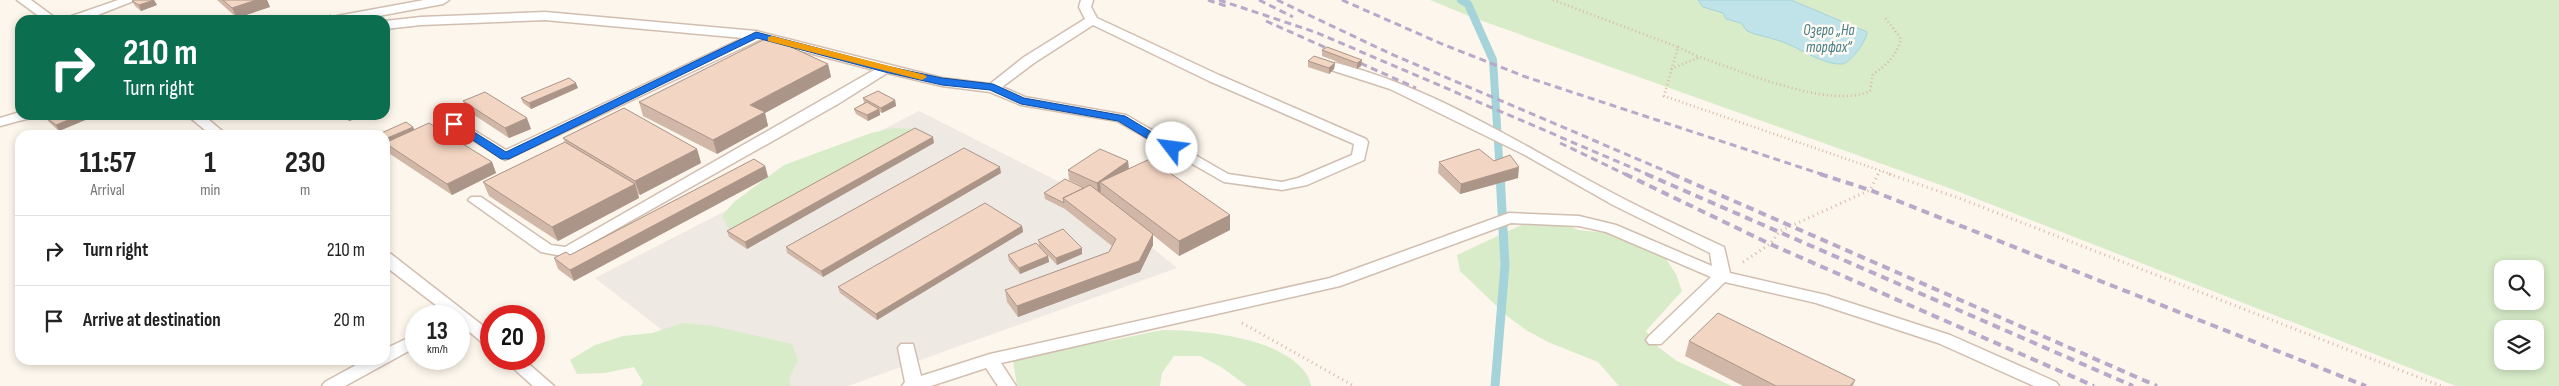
<!DOCTYPE html>
<meta charset="utf-8">
<style>
body{margin:0;font-family:"Sofia Sans Condensed",sans-serif;background:#f2f2f2;color:#222;height:100vh;display:flex;flex-direction:column;font-size:19px;white-space:nowrap}
*{box-sizing:border-box;margin:0}
p{font-size:16px;color:#767676}
.icon{flex:none;width:28px;height:28px;fill:none;stroke:currentColor;stroke-width:2;stroke-linecap:round;stroke-linejoin:round}
.map{position:relative;flex:1;overflow:hidden}
.sheet{position:absolute;left:15px;top:130px;width:375px;height:235px;display:flex;flex-direction:column;background:#fff;border-radius:15px;box-shadow:0 2px 8px #0003}
.sheet>*{flex:none}
.top-card{position:absolute;left:15px;top:15px;width:375px;height:105px;border-radius:15px;box-shadow:0 2px 8px #0003;background:#0b6e4f;color:#fff;overflow:hidden}
.fabs{position:absolute;left:2494px;top:260px;display:grid;gap:10px}
.fabs a{display:grid;place-items:center;width:50px;height:50px;border-radius:10px;background:#fff;box-shadow:0 2px 8px #0003;font-size:25px}
.speed{position:absolute;left:405px;top:305px;display:flex;gap:10px;font-size:25px;font-weight:700;text-align:center}
.speed>*{display:grid;place-content:center;width:65px;height:65px;border-radius:50%;background:#fff;box-shadow:0 2px 8px #0003;line-height:1}
.speed small{font-size:12px;font-weight:400}
.speed .limit{border:8px solid #d22;background:#fff;color:#111}
.pin{position:absolute;display:grid;place-items:center;width:42px;height:42px;color:#fff;margin:-21px;border-radius:10px;box-shadow:0 2px 8px #0006}
.me{position:absolute;width:55px;margin:-28px;rotate:300deg;stroke-linejoin:round;filter:drop-shadow(0 0 4px #0008)}
.turn{display:flex;align-items:center;gap:18px;height:105px;padding:0 25px;font-size:22px}
.turn .icon{width:65px;height:65px;stroke-width:2.5}
.turn b{display:block;font-size:35px;line-height:42px}
.eta{display:flex;justify-content:space-evenly;align-items:center;height:85px;text-align:center}
.eta b{font-size:30px;font-weight:700;line-height:35px}
ul{padding:0;list-style:none}
li{display:flex;align-items:center;gap:15px;height:70px;padding:0 25px;border-top:1px solid #e0e0e0}
li div{flex:1}
li b{display:block;font-size:19px}
li em{font-style:normal}
.map>svg:first-child{display:block}
.industrial{fill:#efe9e4}
.green{fill:#d8ecc9;fill-rule:evenodd}
.water{fill:#bfe3e8;stroke:#a5d3da}
.lines{fill:none;stroke-linecap:round;stroke-linejoin:round}
.stream-far1{stroke:#a5d3da;stroke-width:8}
.stream{stroke:#a5d3da;stroke-width:9}
.lane-casing{stroke:#d1beb0;stroke-width:3}
.path-far1{stroke:#d9b8a5;stroke-width:2.5;stroke-dasharray:1 3;stroke-linecap:butt}
.path{stroke:#d9b8a5;stroke-width:3;stroke-dasharray:1 4;stroke-linecap:butt}
.lane{fill:#fff;fill-rule:evenodd}
.rail-far1{stroke:#b9a8c9;stroke-width:3;stroke-dasharray:7 4.5;stroke-linecap:butt}
.rail{stroke:#b9a8c9;stroke-width:4;stroke-dasharray:8 5.5;stroke-linecap:butt}
.wall{fill:#d1b7a8}
.shaded-wall{fill:#aa9588}
.building{fill:#f3d5c3;stroke:#aa9588}
.route{fill:#1a73e8;stroke:#114b97}
.slow{fill:#f59e0b}
.labels{text-anchor:middle;dominant-baseline:central;stroke-width:5;stroke-linejoin:round;paint-order:stroke}
.water-label{font-size:15px;font-style:italic;fill:#437c86;stroke:#fffaf3}
</style>
<div class="map">
<svg width="2559" height="386" viewBox="0 0 2559 386">
<rect width="100%" height="100%" fill="#fdf6ec"/>
<path class="industrial" d="M919,111L1093,199L1177,268L848,386H734L595,278Z"/>
<path class="green" d="M1430,0H2559V386H2456L1949,188L1474,18ZM2502,269H2535V301H2502ZM2502,329H2535V361H2502Z
M893,128L915,129L730,231L722,216L734,202L784,165L871,133Z
M1532,220H1555L1578,230L1627,235L1649,245L1666,259L1676,274L1682,291L1646,331L1658,347L1677,361L1732,386H1619L1598,362L1548,342L1526,330L1507,316L1460,271L1457,255Z
M683,323L713,326L792,344L798,360L789,379L791,386H641L643,382L634,367L605,373L577,374L570,360L595,345L623,336L652,333Z
M1162,330C1202,330 1279,337 1305,372C1308,375 1310,382 1311,386H1247L1221,367L1200,356H1174L1162,373L1160,386H1017L1013,361L1028,345L1109,341Z"/>
<path class="water" d="M1698,0H1791L1867,32C1867,40 1851,63 1842,64C1822,65 1799,47 1780,41C1769,37 1758,36 1747,31L1741,23L1726,19L1723,13L1703,7Z"/>
<g class="lines">
<path class="stream-far1" d="M1461,0L1468,4L1493,60L1500,175"/>
<path class="stream" d="M1495,386L1505,265L1500,174"/>
<defs>
<path id="lane" d="M17,0H31L58,20H44Z
M118,0H136L85,20H67L69,17Z
M424,0H449L443,4L357,20H331L337,16Z
M1081,0H1093L1091,7L1097,18L1219,75L1366,139L1368,142L1364,160L1307,185L1282,190L1224,182L1117,121L1021,105L990,92L942,86L887,73L838,104L567,257L541,252L468,200L471,197H481L551,245L565,247L874,70L759,40L505,160L447,124L454,120L459,121L506,150L743,38L545,20L421,25L385,29V21L421,17L545,12L756,31L942,78L990,84L1024,57L1085,19L1079,7ZM1093,25L1209,81L1354,144L1352,155L1298,178L1282,182L1228,174L1126,115L1025,97L1002,87L1034,63Z
M1336,63C1440,89 1530,151 1624,199C1657,216 1690,231 1724,247L1730,273L1826,295L1950,335L2056,382L2059,386H2034L1938,343L1816,303L1725,282L1661,344H1649L1646,340L1649,336L1711,277L1606,232L1579,226L1511,223L1340,286L1001,363L1016,386H998L986,368L931,386H902L905,382L898,348L901,344H913L921,376L990,354L1330,278L1509,213L1579,216L1616,225L1712,266L1710,253L1613,205L1523,154L1390,89L1331,70L1329,67L1331,64Z
M20,112V115H32L30,118L0,126V118Z
M187,115H203L227,135H211Z
M385,253L391,254L491,332V347L485,345L459,323V316H450L385,266Z
M416,334V347L345,386H322L325,382L365,360H385V349Z
M503,359H523L554,386H533Z"/>
</defs>
<use href="#lane" class="lane-casing"/>
<path class="path-far1" d="M1553,0L1678,47L1664,96L1893,175
M1678,47L1699,57
M1671,69L1700,57C1740,71 1832,110 1870,91L1873,74C1887,65 1896,56 1901,39L1884,16
M1878,175L1880,171"/>
<path class="path" d="M1889,174L1964,200L2441,386
M1743,262L1770,244L1780,231L1870,190L1878,174
M1242,323L1354,386"/>
<use href="#lane" class="lane"/>
<path class="rail-far1" d="M1208,0L1226,6
M1219,0L1315,32L1649,175
M1259,0L1293,17
M1277,0L1389,53L1675,175
M1342,0L1442,44L1526,77L1824,175
M1266,21L1416,88
M1560,143L1627,175"/>
<path class="rail" d="M1625,174L1770,244L2094,386
M1646,174L2133,386
M1672,174L2157,386
M1820,174L1870,190L2366,386"/>
</g>
<path class="wall" d="M154,0L157,5L141,11L135,6L132,1Z
M217,0H267L270,7L237,18Z
M1327,47L1361,66L1357,69L1322,56V50Z
M1308,61L1335,63L1334,69L1329,74L1308,67Z
M828,64L831,77L765,113L768,126L717,154L643,116L639,102Z
M578,88L531,109L523,103L521,98Z
M863,98L895,100L896,106L882,113L880,112V115L868,121L856,114L854,109L864,103Z
M463,101L531,129L509,138L468,111Z
M341,115H360L361,117L349,121Z
M45,117L90,118L59,131L49,122Z
M415,130L492,162L496,173L452,195L390,154L386,146H385V135Z
M563,138L697,149L701,163L640,195L638,194L639,198L558,241L489,196L483,182L565,142Z
M934,143L747,249L729,237L727,231Z
M1128,161L1129,169L1230,215V230L1179,256L1153,235V245L1140,272L1018,317L1007,302L1005,290L1109,252L1112,246L1065,209L1045,199L1044,193L1085,188L1069,180L1068,170Z
M1494,161L1518,178L1460,194L1438,173L1439,162Z
M765,166L768,177L574,281L558,269L554,258L570,255Z
M1001,173L823,277L787,253L786,247Z
M1022,226L1023,232L877,320L840,293L838,287Z
M1038,240L1082,254L1057,265L1039,246Z
M1008,255L1048,256L1049,262L1020,274L1009,261Z
M1689,341L1855,380L1853,386H1743L1685,356Z"/>
<path class="shaded-wall" d="M154,0L157,5L141,11L139,5Z
M256,0H267L270,7L237,18L232,8Z
M1362,60L1361,66L1357,69V63Z
M1335,63L1334,69L1329,74V68Z
M828,64L831,77L765,113L768,126L717,154L713,140L750,105Z
M576,83L578,88L531,109L529,103Z
M895,100L896,106L882,113L881,108Z
M879,109L880,115L868,121L867,115Z
M80,115H88L90,118L59,131L56,125Z
M348,115H360L361,117L349,121L347,116Z
M527,118L531,129L509,138L505,128Z
M413,127L416,132L385,143V139Z
M933,137L934,143L747,249L745,242Z
M697,149L701,163L640,195L635,181Z
M1128,161L1129,172L1100,182L1101,191L1098,194L1097,183Z
M492,162L496,173L452,195L447,184Z
M765,166L768,177L574,281L570,270Z
M1000,167L1001,173L823,277L821,271Z
M1519,167L1518,178L1460,194L1461,184Z
M635,184L639,198L558,241L552,227Z
M1230,215V230L1179,256V241Z
M1022,226L1023,232L877,320L876,314Z
M1153,234V245L1140,272L1018,317L1017,306Z
M1082,248V254L1057,265L1056,258Z
M1048,256L1049,262L1020,274L1019,268Z"/>
<path class="building" d="M134,0H154L139,5L132,1Z
M223,0H256L232,8Z
M331,15L332,19L326,20H314V19Z
M769,37L828,64L750,105L765,112L713,140L639,102Z
M1327,47L1362,60L1357,63L1322,50Z
M1314,56L1335,63L1329,68L1308,61Z
M569,78L576,83L529,103L521,98Z
M878,91L895,100L881,108L863,98Z
M485,92L527,118L505,128L463,101Z
M867,102L879,109L867,115L854,109Z
M624,108L697,149L635,181L563,138Z
M49,115H80L56,125L45,117Z
M406,122L413,127L385,139V135H377Z
M429,123L492,162L447,184L385,143Z
M915,128L933,137L745,242L727,231Z
M565,142L635,184L552,227L483,182Z
M964,148L1000,167L821,271L786,247Z
M1100,149L1128,161L1097,183L1068,170Z
M1479,149L1494,161L1510,155L1519,167L1461,184L1439,162Z
M754,159L765,166L570,270L554,258L566,252L570,255Z
M1150,159L1230,215L1179,241L1100,182Z
M1065,179L1084,188L1063,198L1064,203L1044,193Z
M1090,185L1153,234L1139,261L1017,306L1005,290L1109,252L1116,239L1063,198Z
M985,203L1022,226L876,314L838,287Z
M1063,229L1082,248L1056,258L1038,240Z
M1036,243L1048,256L1019,268L1008,255Z
M1718,313L1855,380L1850,386H1776L1689,341Z"/>
<path class="route" d="M756,32L886,66L942,78L993,84L1024,98L1125,116L1178,148L1176,151H1168L1118,121L1021,104L990,90L942,85L885,72L757,38L509,159H501L449,124L454,121L458,122L506,152Z"/>
<path class="slow" d="M772,36L925,75L927,77L922,80L768,41V37Z"/>
<g class="labels">
<g class="water-label">
<text x="1829" y="30">Озеро „На<tspan x="1829" dy="17">торфах“</tspan></text>
</g>
</g>
</svg>
<div class="fabs">
<a><svg class="icon" aria-label="search" viewBox="0 0 24 24"><circle cx="10" cy="10" r="6"/><path d="M15 15l6 6"/></svg></a>
<a><svg class="icon" aria-label="layers" viewBox="0 0 24 24"><path d="M12 4l9 5-9 5-9-5zM3 14l9 5 9-5"/></svg></a>
</div>
<div class="speed"><div>13<small>km/h</small></div><div class="limit">20</div></div>
<div class="pin" style="left:454px;top:124px;background:#d93025"><svg class="icon" aria-label="arrive" viewBox="0 0 24 24"><path d="M6 21V4h12l-3 4 3 4H6"/></svg></div>
<svg class="me" style="left:1172px;top:148px" viewBox="-20 -20 40 40"><circle r="19" fill="#fff"/><path d="M0-13L10 11 0 6-10 11z" fill="#1a73e8"/></svg>
<div class="top-card">
<div class="turn"><svg class="icon" aria-label="right" viewBox="0 0 24 24"><path d="M7 20v-9h11M14 6l5 5-5 5"/></svg><div><b>210 m</b>Turn right</div></div>
</div>
<section class="sheet">
<div class="eta">
<div><b>11:57</b><p>Arrival</p></div>
<div><b>1</b><p>min</p></div>
<div><b>230</b><p>m</p></div>
</div>
<ul>
<li><svg class="icon" aria-label="right" viewBox="0 0 24 24"><path d="M7 20v-9h11M14 6l5 5-5 5"/></svg><div><b>Turn right</b></div><em>210 m</em></li>
<li><svg class="icon" aria-label="arrive" viewBox="0 0 24 24"><path d="M6 21V4h12l-3 4 3 4H6"/></svg><div><b>Arrive at destination</b></div><em>20 m</em></li>
</ul>
</section>
</div>
